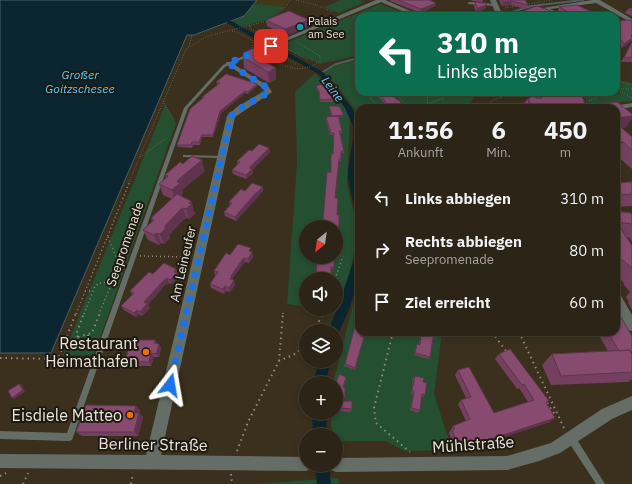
<!DOCTYPE html>
<html lang="de">
<meta charset="utf-8">
<style>
body{margin:0;font-family:"IBM Plex Sans",sans-serif;background:#383023;color:#f1f3f6;height:100vh;display:flex;flex-direction:column;font-size:15px;white-space:nowrap}
*{box-sizing:border-box;margin:0}
p{font-size:13px;color:#a6a4a1}
.icon{flex:none;width:22px;height:22px;fill:none;stroke:currentColor;stroke-width:2;stroke-linecap:round;stroke-linejoin:round}
.map{position:relative;flex:1;overflow:hidden}
.panel{position:absolute;left:355px;top:104px;width:265px;height:232px;display:flex;flex-direction:column;background:#2c2416;border-radius:12px;box-shadow:0 2px 6px #0003,0 0 0 1px #484135}
.panel>*{flex:none}
.top-card{position:absolute;left:355px;top:12px;width:265px;height:84px;border-radius:12px;box-shadow:0 2px 6px #0003,0 0 0 1px #484135;background:#0b6e4f;color:#fff;overflow:hidden}
.needle{width:26px;rotate:209deg}
.buttons{position:absolute;left:299px;top:220px;display:grid;gap:8px}
.buttons a{display:grid;place-items:center;width:44px;height:44px;border-radius:50%;background:#2c2416;box-shadow:0 2px 6px #0003,0 0 0 1px #484135;font-size:20px}
.pin{position:absolute;display:grid;place-items:center;width:34px;height:34px;color:#fff;margin:-17px;border-radius:8px;box-shadow:0 2px 6px #0006}
.me{position:absolute;width:44px;margin:-22px;rotate:14deg;stroke-linejoin:round;filter:drop-shadow(0 0 3px #0008)}
.turn{display:flex;align-items:center;gap:14px;height:84px;padding:0 16px;font-size:18px}
.turn .icon{width:52px;height:52px;stroke-width:2.5}
.turn b{display:block;font-size:28px;line-height:34px}
.eta{display:flex;justify-content:space-evenly;align-items:center;height:68px;text-align:center}
.eta b{font-size:24px;font-weight:800;line-height:28px}
ul{padding:0;list-style:none}
li{display:flex;align-items:center;gap:12px;height:52px;padding:0 16px}
li div{flex:1}
li b{display:block;font-size:15px}
li em{font-style:normal}
.map>svg:first-child{display:block}
.green{fill:#244f31;fill-rule:evenodd}
.sand{fill:#423919}
.water{fill:#0b2631;stroke:#4e5f63}
.lines{fill:none;stroke-linecap:round;stroke-linejoin:round}
.stream{stroke:#4e5f63;stroke-width:2}
.canal{fill:#0b2631;fill-rule:evenodd}
.path-far2{stroke:#928a7a;stroke-width:1;stroke-dasharray:0.5 2;stroke-linecap:butt}
.path-far1{stroke:#928a7a;stroke-width:1.5;stroke-dasharray:1 3;stroke-linecap:butt}
.path{stroke:#928a7a;stroke-width:2;stroke-dasharray:1.5 4;stroke-linecap:butt}
.service{fill:#646e67;fill-rule:evenodd}
.minor{fill:#646e67;fill-rule:evenodd}
.service-bridge{stroke:#646e67;stroke-width:3.5}
.wall{fill:#754060}
.shaded-wall{fill:#5f344e}
.building{fill:#884b70;stroke:#5f344e}
.route{stroke:#1a73e8;stroke-width:7;stroke-dasharray:0 12.6}
.culture-dot{fill:#0f9aa8;stroke:#1e1911;stroke-width:1.5}
.food-dot{fill:#e8710a;stroke:#1e1911;stroke-width:1.5}
.labels{text-anchor:middle;dominant-baseline:central;stroke-width:4;stroke-linejoin:round;paint-order:stroke}
.far-poi-label{font-size:11px;fill:#ebe5d9;stroke:#1e1911;text-anchor:start}
.far-water-label{font-size:12px;font-style:italic;fill:#55cfff;stroke:#1e1911}
.street-label{font-size:13px;fill:#ebe5d9;stroke:#1e1911}
.near-poi-label{font-size:16px;fill:#ebe5d9;stroke:#1e1911;text-anchor:end}
.near-street-label{font-size:16px;fill:#ebe5d9;stroke:#1e1911}
</style>
<div class="map">
<svg width="632" height="484" viewBox="0 0 632 484">
<rect width="100%" height="100%" fill="#3a301d"/>
<path class="green" d="M341,0H360L365,2L339,13L324,7Z
M261,4L285,7L276,14L266,20L240,27L233,21L244,16L252,5Z
M380,4L411,16H359V55L320,64L278,46Z
M359,60V92H472L476,93L468,108H359V115L338,87L323,73L337,65Z
M315,73L330,88L350,115L347,185L358,229L351,268L338,313L317,309H336V279H306V307L287,304L297,163L295,92ZM306,227H336V257H306Z
M616,79L632,83V101L592,105L578,92H616Z
M165,105L176,123L94,355H63Z
M359,282V332H442L434,394L452,450L404,451L386,441H336V435H332L330,413H336V383H333Z
M338,478L339,484H253Z"/>
<path class="sand" d="M257,0H289L285,7L261,4L252,5Z"/>
<path class="water" d="M0,0H257L244,16L194,35H187L51,353H0Z"/>
<g class="lines">
<path class="stream" d="M499,16L531,6L583,0
M321,73L336,64L359,58"/>
<path class="canal" d="M227,21H231L323,72L352,108L359,122V152L356,169V179L359,189V210L354,207L348,179V169L353,140V126L345,108L319,74L227,23Z
M359,255V276L350,307L338,335L336,336V331H328L338,307L355,256Z
M319,361H331L325,383H313Z
M312,413H326L327,435H313Z
M315,465H329L331,484H317Z"/>
<path class="path-far2" d="M296,0L316,5L334,12
M527,4L553,0
M505,8L517,6
M486,16L490,14
M272,18L286,7L290,0
M249,25L251,29L269,39
M232,31L239,33L259,44
M266,36L274,37
M189,46L192,35
M284,47L308,60
M252,48L253,41
M273,52L296,64
M269,59C287,68 303,74 320,61V56L297,42
M359,77L355,79L359,84
M616,81L631,85
M616,89L632,98
M616,89H632
M366,92L379,108
M395,92L408,108
M370,97L378,95
M581,97L593,108
M163,101L174,120
M587,102L607,92
M427,104L444,98L445,92
M416,108L427,107
M427,108L428,92
M482,108L495,99L524,92
M140,157L168,137
M129,182L186,49L208,36L267,21"/>
<path class="path-far1" d="M108,237L121,269
M140,256L189,257
M335,279L343,256
M109,282L117,277
M85,291H92
M76,314L130,181
M84,314L95,286L100,283L109,282L111,285L99,314
M283,314V310
M323,314L325,309"/>
<path class="path" d="M313,331L324,313
M393,332L374,408L376,423L410,452
M492,332L506,351
M519,332L564,428
M88,335V341L93,344
M78,337L76,335L84,313
M78,337L92,333L100,313
M64,345L78,337
M0,358L58,359L76,313
M58,359L87,361
M279,361L283,313
M547,403L555,415
M237,451L248,422L279,361L297,353L306,340
M231,474L232,484
M0,476L6,473
M23,484L28,473
M131,484L133,473"/>
<path class="service" d="M469,2L495,4L496,5L495,6L468,4V3Z
M248,54L251,55L225,67L188,108L72,440L69,441L0,439V431L67,433L184,108L223,65Z
M183,155L222,156L224,157L222,158L185,157H183Z
M571,434L574,435L605,484H596L568,441L567,438L568,435Z"/>
<path class="minor" d="M376,0H385L422,16H414L381,2L286,41L281,40Z
M490,0H496L503,16H497Z
M592,0H600L632,19V23L596,3L550,9L565,16C558,16 547,15 543,8Z
M226,62H230L268,86L272,92L235,117L161,455L306,457V465H313L311,469L306,471L0,468V454L146,455L227,116L237,107L264,91L263,88L226,64Z
M632,103V107L616,110V108H610L614,106Z
M616,292L620,294L632,315V331L628,330L616,308Z
M632,396V410L612,419L560,453L539,461L507,470L336,472L331,470L329,465H336V458L507,456L551,443L602,409Z"/>
<path class="service-bridge" d="M258,51L284,40"/>
</g>
<path class="wall" d="M391,0H429L436,3L435,6L421,13L390,1Z
M471,0H483L482,2L472,1Z
M499,0H525L528,5L526,9L511,5L502,6Z
M475,2L486,5L485,9L476,12L474,6Z
M559,7L600,16H524L521,14L523,11L562,13L558,11Z
M632,8V16L625,13L628,9Z
M266,20L309,26L286,36L267,26Z
M632,20V40L630,42L622,48L616,39V21Z
M632,42V62H621L631,44Z
M243,53L269,56L270,64L276,79L269,83L244,68Z
M216,82L257,84V86L248,94L245,93L221,113L213,137H202L200,145H193L192,148L178,147L177,145L203,98L202,97L218,85L217,84Z
M316,86L333,99V102H320L319,93L316,88Z
M374,92H389L404,108H385L383,105V102Z
M541,92H544L546,93L552,92H580L581,93L585,105L617,102L632,114V118L626,127L622,128L632,137V169L616,155V108H519L528,99L533,96L537,98L540,93Z
M329,106L344,117L339,118L342,131V133H340L344,151V153H341V162L339,161L335,198L337,215H339L337,242H336V227L331,172L333,154V135H330L326,120V117H331Z
M269,148L270,152L252,170L253,173L246,179L233,174L232,170L238,165L237,161L252,151Z
M205,171L182,190L183,193L180,196L191,201L195,214L189,219L187,218L183,220L169,235L170,238L164,244L161,243L159,245L148,240L143,230L152,222L151,218L172,199L163,195L159,184L166,178L165,175Z
M632,182V206L616,207V183Z
M263,187V191L255,200L236,221L225,216L224,212L230,206L229,202L245,191Z
M616,211L632,214V242L630,238L627,237L632,246V310L628,302L629,301L626,297L630,292L624,285L623,282L616,276Z
M251,252H252L253,257L249,263L245,262L243,264L232,279L234,280L235,285L230,292L226,291L224,294L211,288L210,284L216,276L215,275L214,271L230,255Z
M317,257L334,259L333,269H331V279H316Z
M178,273L177,274L179,277L172,284L169,283L165,285L148,305L150,308L142,316L139,314L136,317L124,310L121,306L132,295L130,291Z
M359,332H362L361,336L363,339L355,370L344,366L345,364Z
M421,332H440L439,334L434,332L430,357L429,359L414,355L417,344L419,345Z
M597,332H616L632,336V379L628,382L551,385L542,365L552,354L608,351Z
M155,340L157,344L161,348L159,357H154L151,366H128L125,362Z
M499,354L549,401L547,404L550,422L460,451L457,443L453,444L449,433L453,426L466,421L458,404L461,400L466,398L455,375L458,370L494,413L528,402L519,388L517,389L495,359Z
M415,376L423,382L425,395L423,397H421L420,410L418,413L410,410L413,395L411,394L413,378Z
M346,377L344,387V401L352,409L351,412L337,411L338,401H344L336,399V383Z
M140,410L139,413L143,417L138,436H82L76,432Z"/>
<path class="shaded-wall" d="M512,1L511,5L502,6L503,2Z
M436,3L435,6L421,13V9Z
M486,5L485,9L476,12L477,8Z
M309,20V26L286,36L285,29Z
M632,38L630,42L622,48L624,44Z
M269,56L270,66L260,59Z
M276,68V79L269,83L268,72Z
M257,84V86L248,94V92Z
M245,91V93L221,113L213,137V135L220,111Z
M344,115V117L332,119V116Z
M632,116V118L626,127L616,129V118Z
M202,135V137L200,145L199,142Z
M623,142L616,152V143Z
M269,148L270,152L252,170L253,173L246,179V175L249,168Z
M202,160L205,171L182,190L183,193L175,200L172,190L178,180Z
M263,187V191L255,200L236,221L235,217L254,195Z
M191,201L195,214L189,219L186,209L189,203Z
M183,208L187,218L183,220L169,235L170,238L164,244L160,234L164,227L180,210Z
M157,233L161,243L159,245L154,235Z
M252,252L253,257L249,263L248,259Z
M244,258L245,262L243,264L232,279L233,281L230,279L231,276L242,260Z
M176,269L178,273L177,274L179,277L172,284L170,280L174,272Z
M167,278L169,283L165,285L148,305L150,308L142,316L140,312L144,302L163,281Z
M234,280L235,285L230,292L229,288Z
M225,286L226,291L224,294L223,289Z
M137,310L139,314L136,317L134,313Z
M159,344L161,348L159,357L156,354Z
M151,353L154,357L151,366L149,362Z
M19,384L22,385L25,392L14,399L12,398Z
M136,406L140,410L138,417L134,413Z
M139,413L143,417L138,436L134,432Z
M555,418L550,422L460,451L464,448Z
M460,440L457,443L453,444L456,441Z"/>
<path class="building" d="M398,0H429L436,3L421,9Z
M502,0H525L528,5L512,1L503,2Z
M475,2L486,3V5L477,8Z
M577,5L600,16H534L523,11L537,6L554,12L567,13V11L559,7Z
M632,8V11L628,9Z
M289,11L309,20L285,29L266,20Z
M521,13L523,16H516Z
M632,20V36L631,35L632,38L624,44L616,32V21Z
M632,42V57L624,58Z
M254,48L269,56L260,59L276,68L268,72L243,57L245,54L243,53Z
M226,74L257,84L248,92L245,91L220,111L213,135H202L199,142H192L191,145H177L190,109L204,97H202L220,83L216,82Z
M328,82L333,99L320,100L319,91L316,86Z
M377,92H389L397,100H399L404,108H386V106L383,102H386Z
M541,92H544L546,93L552,92H580L581,93L585,105L617,102L632,114V116L616,118V108H548L546,106L547,108H534L528,99L533,96L537,98H542L544,96L540,93Z
M528,99L530,108H519Z
M329,106H339L344,115L332,116Z
M338,116L342,131H339L344,151H341V159H339L335,198H338L337,215H339V224L337,239H336V227H323V221L327,172H331V154H333L334,133H331L326,117Z
M616,123L632,137V150L623,142L616,143Z
M259,144L269,148L249,168L252,169L246,175L232,170L240,162L237,161L249,150L252,151Z
M192,156L202,160L178,180L177,182L180,183L172,190L159,184L168,176L165,175L180,162L183,164Z
M632,182V194L616,195V183Z
M252,183L263,187L254,195L235,217L224,212L232,203L229,202L241,189L245,191Z
M177,194L191,201L189,203L192,204L186,209L183,208L180,210L164,227L166,228L160,234L157,233L154,235L143,230L154,220L151,218Z
M616,211L630,213L632,214V224L617,222L632,246V268L620,258L616,251Z
M238,244L251,248L249,251L252,252L248,259L244,258L242,260L231,276H232L230,279L234,280L229,288L225,286L223,289L210,284L218,272L214,271L226,253L230,255Z
M317,257H332V259H334V267H331V279L316,278Z
M164,263L176,269L174,272L177,273L170,280L167,278L163,281L144,302L147,304L140,312L137,310L134,313L121,306L134,293L130,291L149,272L153,274Z
M616,309L632,336V354L630,350L619,351L608,332H616Z
M359,316V332H362L360,336L364,337L355,368L345,364L355,326Z
M421,332H434L430,357L415,353L417,344L420,345Z
M131,340H155L154,343L159,344L156,354L151,353L149,362H125Z
M510,349L549,401L546,402L555,418L464,448L460,440L456,441L452,429H455L453,426L470,419L461,400L471,397L458,370L469,367L494,413L534,400L524,384L522,385L499,354Z
M630,350L632,354V372L561,376L552,354Z
M339,374L346,377L343,387H345V398L336,396V383Z
M415,376L424,378L423,382L427,383L425,395L422,394L420,410L411,408L414,392L412,391Z
M19,384L23,390L12,398L8,391Z
M338,401H352V409L338,408Z
M86,405L136,406L134,413H139L134,432H76Z"/>
<g class="lines">
<path class="route" d="M170,385L231,116C241,105 257,101 268,92L266,87L228,63L271,46"/>
</g>
<circle class="culture-dot" cx="300" cy="27" r="4"/>
<g class="food-dot">
<circle cx="146" cy="352" r="4"/>
<circle cx="130" cy="415" r="4"/>
</g>
<g class="labels">
<g class="far-poi-label">
<text x="308" y="21">Palais<tspan x="308" dy="13">am See</tspan></text>
</g>
<g class="far-water-label">
<text x="80" y="74">Großer<tspan x="80" dy="14">Goitzschesee</tspan></text>
<text transform="translate(333 89) rotate(53)">Leine</text>
</g>
<g class="street-label">
<text transform="translate(125 244) rotate(-71)">Seepromenade</text>
<text transform="translate(183 264) rotate(-77)">Am Leineufer</text>
</g>
<g class="near-poi-label">
<text x="138" y="343">Restaurant<tspan x="138" dy="18">Heimathafen</tspan></text>
<text x="122" y="415">Eisdiele Matteo</text>
</g>
<g class="near-street-label">
<text transform="translate(153 444) rotate(1)">Berliner Straße</text>
<text transform="translate(473 444) rotate(-4)">Mühlstraße</text>
</g>
</g>
</svg>
<div class="buttons">
<a><svg class="needle" viewBox="-14 -14 28 28"><path d="M0-13l5 13h-10z" fill="#e53935"/><path d="M0 13l5-13h-10z" fill="#a6a4a1"/></svg></a>
<a><svg class="icon" aria-label="sound" viewBox="0 0 24 24"><path d="M4 9h4l5-4v14l-5-4H4zM17 9q2 3 0 6"/></svg></a>
<a><svg class="icon" aria-label="layers" viewBox="0 0 24 24"><path d="M12 4l9 5-9 5-9-5zM3 14l9 5 9-5"/></svg></a>
<a>+</a>
<a>−</a>
</div>
<div class="pin" style="left:271px;top:46px;background:#d93025"><svg class="icon" aria-label="arrive" viewBox="0 0 24 24"><path d="M6 21V4h12l-3 4 3 4H6"/></svg></div>
<svg class="me" style="left:170px;top:385px" viewBox="-20 -20 40 40"><path d="M0-17L14 15 0 8-14 15z" fill="#1a73e8" stroke="#fff" stroke-width="4"/></svg>
<div class="top-card">
<div class="turn"><svg class="icon" aria-label="left" viewBox="0 0 24 24"><path d="M17 20v-9H6M10 6l-5 5 5 5"/></svg><div><b>310 m</b>Links abbiegen</div></div>
</div>
<section class="panel">
<div class="eta">
<div><b>11:56</b><p>Ankunft</p></div>
<div><b>6</b><p>Min.</p></div>
<div><b>450</b><p>m</p></div>
</div>
<ul>
<li><svg class="icon" aria-label="left" viewBox="0 0 24 24"><path d="M17 20v-9H6M10 6l-5 5 5 5"/></svg><div><b>Links abbiegen</b></div><em>310 m</em></li>
<li><svg class="icon" aria-label="right" viewBox="0 0 24 24"><path d="M7 20v-9h11M14 6l5 5-5 5"/></svg><div><b>Rechts abbiegen</b><p>Seepromenade</p></div><em>80 m</em></li>
<li><svg class="icon" aria-label="arrive" viewBox="0 0 24 24"><path d="M6 21V4h12l-3 4 3 4H6"/></svg><div><b>Ziel erreicht</b></div><em>60 m</em></li>
</ul>
</section>
</div>
